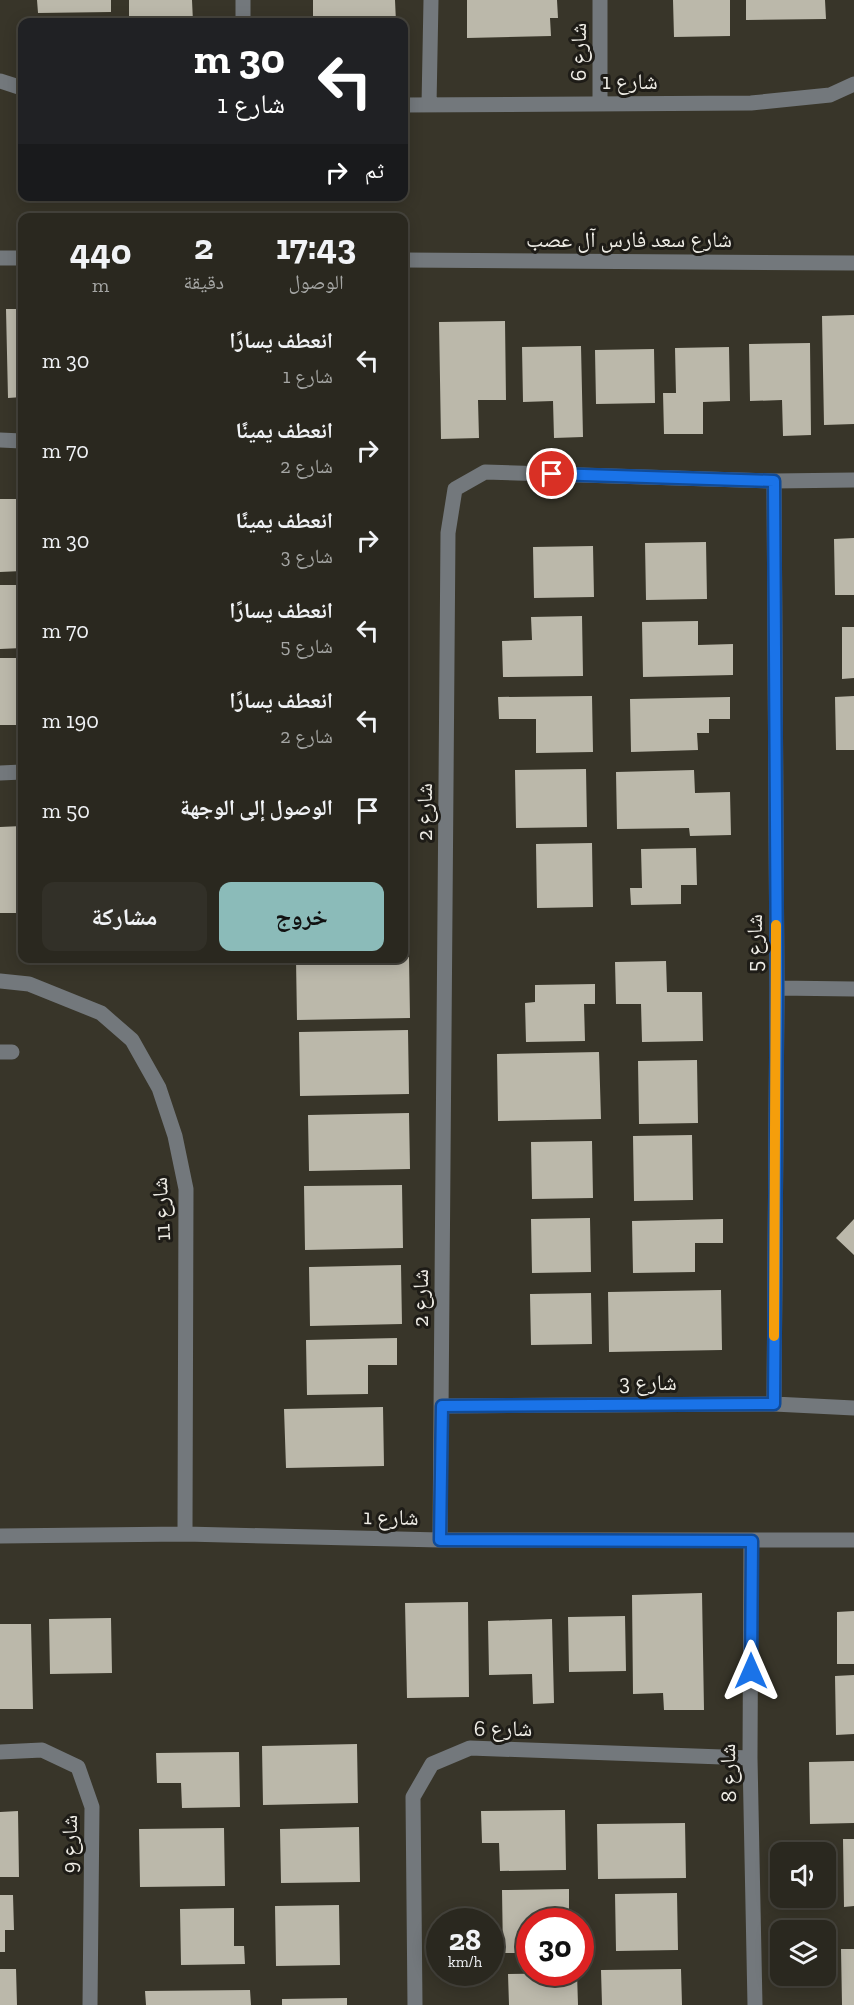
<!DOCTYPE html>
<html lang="ar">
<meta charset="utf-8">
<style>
body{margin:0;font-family:"Zilla Slab","Noto Naskh Arabic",serif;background:#323028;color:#f1f3f6;direction:rtl;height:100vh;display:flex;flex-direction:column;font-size:22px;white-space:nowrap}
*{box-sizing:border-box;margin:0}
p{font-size:20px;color:#a5a6a4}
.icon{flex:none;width:33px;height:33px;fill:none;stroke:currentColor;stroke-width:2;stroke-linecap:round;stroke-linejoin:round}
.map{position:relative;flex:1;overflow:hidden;direction:ltr}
.panel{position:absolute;left:18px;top:213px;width:390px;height:750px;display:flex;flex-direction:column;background:#2a281f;border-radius:12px;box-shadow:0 3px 15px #0003,0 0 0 2px #46443d;direction:rtl}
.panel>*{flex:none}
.banner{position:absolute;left:18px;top:18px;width:390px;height:183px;border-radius:12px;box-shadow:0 3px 15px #0003,0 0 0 2px #46443d;direction:rtl;background:#202124;color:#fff;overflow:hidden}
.controls{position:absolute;left:770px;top:1842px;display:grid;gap:12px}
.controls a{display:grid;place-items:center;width:66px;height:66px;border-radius:12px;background:#2a281f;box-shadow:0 3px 15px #0003,0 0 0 2px #46443d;font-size:30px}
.speed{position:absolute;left:426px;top:1908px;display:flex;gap:12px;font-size:30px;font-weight:700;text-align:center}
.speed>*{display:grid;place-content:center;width:78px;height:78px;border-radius:50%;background:#2a281f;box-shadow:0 3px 15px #0003,0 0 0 2px #46443d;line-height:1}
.speed small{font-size:15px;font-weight:400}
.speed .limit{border:9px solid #d22;background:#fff;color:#111}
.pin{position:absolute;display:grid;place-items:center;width:51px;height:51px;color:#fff;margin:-26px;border:3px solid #fff;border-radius:50%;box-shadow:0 2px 6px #0007}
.me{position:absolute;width:66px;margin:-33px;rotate:0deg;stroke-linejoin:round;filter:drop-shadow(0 0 4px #0008)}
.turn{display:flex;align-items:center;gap:21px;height:126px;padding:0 24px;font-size:27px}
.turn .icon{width:78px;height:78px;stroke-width:2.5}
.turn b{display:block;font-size:42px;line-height:51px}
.then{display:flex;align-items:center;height:57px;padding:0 24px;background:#0003;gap:12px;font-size:22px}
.eta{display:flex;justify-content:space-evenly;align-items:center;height:102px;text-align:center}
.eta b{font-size:36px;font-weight:800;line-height:42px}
.button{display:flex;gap:12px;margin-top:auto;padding:12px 24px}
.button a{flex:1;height:69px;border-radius:12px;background:#8bbbb9;color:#111;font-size:24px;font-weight:800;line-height:69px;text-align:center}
.button a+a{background:#323028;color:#f1f3f6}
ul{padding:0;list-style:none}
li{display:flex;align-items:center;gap:18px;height:90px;padding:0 24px}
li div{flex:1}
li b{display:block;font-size:22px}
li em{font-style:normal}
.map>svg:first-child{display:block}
.building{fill:#bbb8aa}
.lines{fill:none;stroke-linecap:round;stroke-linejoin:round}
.minor{stroke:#73787c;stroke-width:15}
.route-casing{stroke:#114b97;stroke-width:15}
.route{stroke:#1a73e8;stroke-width:10}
.slow{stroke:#f59e0b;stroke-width:10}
.labels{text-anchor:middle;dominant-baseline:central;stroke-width:6;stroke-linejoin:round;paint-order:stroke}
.street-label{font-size:22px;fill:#eeece5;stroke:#1e1c17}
</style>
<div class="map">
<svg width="854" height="2005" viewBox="0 0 854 2005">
<rect width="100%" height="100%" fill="#383529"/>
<path class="building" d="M37,0H111V12L38,13Z
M129,0H192L193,22H129Z
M313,0H395L396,22H313Z
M467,0H557L558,18H550L551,36L467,38Z
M673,0H730V36L674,37Z
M746,0H825L826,19L746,20Z
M6,309H22V397L8,398Z
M854,315V424L824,425L822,316Z
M505,321L506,400H478L479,438L441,439L439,322Z
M810,343L811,435L783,436L782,400L750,401L749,344Z
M581,346L583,437L554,438L553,401L523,402L522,347Z
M729,347L730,401L703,402V434H664L663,393H676L675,348Z
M654,349L655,403L596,404L595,350Z
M0,499H22V571L0,572Z
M854,538V595H835L834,539Z
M706,542L707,599L646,600L645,543Z
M593,546L594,597L534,598L533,547Z
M0,585H22V648L0,649Z
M582,616L583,676L503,677L502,641L532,640L531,617Z
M698,621V645L733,644V675L643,677L642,622Z
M842,627H854V678L842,679Z
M0,658H22V725H0Z
M592,696L593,752L536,753V719H499L498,697Z
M854,696V750H836L835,697Z
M730,697V719H709V733H697L698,750L631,752L630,699Z
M586,769L587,827L516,828L515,770Z
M694,770L695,793L730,792L731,835L690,836L689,828L617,829L616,772Z
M22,826V913H0V827Z
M592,843L593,907L537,908L536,844Z
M696,848L697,885H681V904L631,905L630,888H642L641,849Z
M404,957H409L410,1018L297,1020L296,959L404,958Z
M666,961L667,992H702L703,1041L642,1042L641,1004H616L615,962Z
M595,984V1004H584L585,1041L526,1042L525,1003L535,1002V985Z
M408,1030L409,1094L300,1096L299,1032Z
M599,1052L601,1119L498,1121L497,1054Z
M697,1060L698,1123L639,1124L638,1061Z
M409,1113L410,1169L309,1171L308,1115Z
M692,1135L693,1200L634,1201L633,1136Z
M592,1141L593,1198L532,1199L531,1142Z
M402,1185L403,1248L305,1250L304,1186Z
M590,1218L591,1272L532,1273L531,1219Z
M723,1219V1243H695V1272L633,1273L632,1221Z
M854,1219V1255L836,1238Z
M401,1265L402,1324L310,1326L309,1267Z
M721,1290L722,1350L609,1352L608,1292Z
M591,1293L592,1344L531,1345L530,1294Z
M397,1338V1365H368V1394L307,1395L306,1340Z
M383,1407L384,1466L286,1468L284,1409Z
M702,1593L704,1710H664L663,1693L633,1694L632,1595Z
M468,1602L469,1697L407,1698L405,1603Z
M854,1611V1664H837V1612Z
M625,1616L626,1671L569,1672L568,1617Z
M111,1618L112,1673L50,1674L49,1619Z
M552,1619L554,1703L533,1704L532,1674L489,1675L488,1621Z
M0,1624H31L33,1709H0Z
M854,1675V1734L836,1735L835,1676Z
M357,1744L358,1803L263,1805L262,1746Z
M239,1752L240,1807L182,1808L181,1783H157L156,1753Z
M854,1761V1823L810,1824L809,1762Z
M565,1810L566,1870L500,1871L499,1843H482L481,1811Z
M18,1811L19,1877H0V1812Z
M685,1823L686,1878L598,1879L597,1824Z
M359,1827L360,1882L281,1883L280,1829Z
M224,1828L225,1886L140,1887L139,1829Z
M843,1839H854V1906L844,1907Z
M569,1889V1922H530V1953H503L502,1890Z
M677,1893L678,1950L616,1951L615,1894Z
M0,1895H13L14,1930H5V1952H0Z
M339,1905L340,1965L276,1966L275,1906Z
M234,1908V1946H244L245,1964L181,1965L180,1909Z
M841,1949H854V2005H842Z
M0,1969H16L17,2005H0Z
M681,1969L682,2005H602L601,1970Z
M577,1973L578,2005H509L508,1974Z
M250,1990L251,2005H146L145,1991Z
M347,1998V2005H282V1999Z"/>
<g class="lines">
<path class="minor" d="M243,22V0
M0,81L22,88
M600,104V0
M404,105L751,103L830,95L854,84
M429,105L431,0
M0,258H22
M404,260L854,263
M0,440L22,441
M0,773L22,772
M0,981L29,984L101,1013L132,1040L159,1088L175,1136L186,1189L185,1534
M777,988L854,989
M0,1052H12
M774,1404L777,988L774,481
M442,1406L774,1404L854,1408
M0,1536L185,1534L440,1540H854
M440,1540L448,533L455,489L485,472L774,481L854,480
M751,1541L750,1758L755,2005
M0,1752L42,1750L78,1767L92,1807L90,2005
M415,2005L413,1797L432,1764L470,1748L750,1758"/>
</g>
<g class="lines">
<defs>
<path id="route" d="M552,474L774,481L777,988L774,1404L442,1406L440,1540L752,1541L751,1671"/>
</defs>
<use href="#route" class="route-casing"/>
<use href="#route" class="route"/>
<path class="slow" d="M774,1336L776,925"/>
</g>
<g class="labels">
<g class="street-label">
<text transform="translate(578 52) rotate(-90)">شارع 6</text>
<text x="630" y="81">شارع 1</text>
<text x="629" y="239">شارع سعد فارس آل عصب</text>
<text transform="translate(424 812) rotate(-90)">شارع 2</text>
<text transform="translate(754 943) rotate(-90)">شارع 5</text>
<text transform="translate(161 1209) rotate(-93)">شارع 11</text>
<text transform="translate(420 1298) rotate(-90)">شارع 2</text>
<text x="648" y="1382">شارع 3</text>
<text transform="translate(391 1517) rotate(1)">شارع 1</text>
<text x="503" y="1728">شارع 6</text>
<text transform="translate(728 1773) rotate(-91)">شارع 8</text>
<text transform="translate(69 1844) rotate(-90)">شارع 9</text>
</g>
</g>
</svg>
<div class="controls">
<a><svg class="icon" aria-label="sound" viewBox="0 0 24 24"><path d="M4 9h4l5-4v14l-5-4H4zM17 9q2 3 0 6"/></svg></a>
<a><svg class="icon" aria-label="layers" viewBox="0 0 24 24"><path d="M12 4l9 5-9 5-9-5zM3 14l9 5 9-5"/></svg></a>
</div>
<div class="speed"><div>28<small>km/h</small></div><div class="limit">30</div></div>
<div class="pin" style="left:552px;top:474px;background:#d93025"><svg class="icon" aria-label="arrive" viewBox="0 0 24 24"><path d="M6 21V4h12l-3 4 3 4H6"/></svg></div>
<svg class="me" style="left:751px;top:1671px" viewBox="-20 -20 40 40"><path d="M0-17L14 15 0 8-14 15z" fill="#1a73e8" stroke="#fff" stroke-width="4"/></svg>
<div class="banner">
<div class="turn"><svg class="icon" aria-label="left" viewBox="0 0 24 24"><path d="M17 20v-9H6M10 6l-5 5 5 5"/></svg><div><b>30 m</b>شارع 1</div></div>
<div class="then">ثم<svg class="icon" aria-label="right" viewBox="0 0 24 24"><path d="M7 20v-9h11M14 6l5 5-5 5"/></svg></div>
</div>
<section class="panel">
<div class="eta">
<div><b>17:43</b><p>الوصول</p></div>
<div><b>2</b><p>دقيقة</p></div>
<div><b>440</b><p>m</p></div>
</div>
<ul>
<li><svg class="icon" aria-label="left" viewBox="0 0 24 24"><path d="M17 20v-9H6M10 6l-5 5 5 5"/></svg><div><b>انعطف يسارًا</b><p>شارع 1</p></div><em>30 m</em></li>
<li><svg class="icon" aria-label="right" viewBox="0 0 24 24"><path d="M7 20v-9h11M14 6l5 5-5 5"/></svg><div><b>انعطف يمينًا</b><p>شارع 2</p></div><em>70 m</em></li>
<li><svg class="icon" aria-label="right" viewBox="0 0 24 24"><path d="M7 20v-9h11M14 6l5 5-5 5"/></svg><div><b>انعطف يمينًا</b><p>شارع 3</p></div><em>30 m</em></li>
<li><svg class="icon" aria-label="left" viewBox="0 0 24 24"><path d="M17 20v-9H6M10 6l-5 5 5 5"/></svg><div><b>انعطف يسارًا</b><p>شارع 5</p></div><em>70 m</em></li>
<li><svg class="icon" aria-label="left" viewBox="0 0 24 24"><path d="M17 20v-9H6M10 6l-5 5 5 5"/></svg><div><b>انعطف يسارًا</b><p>شارع 2</p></div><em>190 m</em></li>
<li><svg class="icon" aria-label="arrive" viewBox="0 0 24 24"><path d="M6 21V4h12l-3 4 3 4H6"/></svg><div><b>الوصول إلى الوجهة</b></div><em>50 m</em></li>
</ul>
<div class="button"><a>خروج</a><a>مشاركة</a></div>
</section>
</div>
